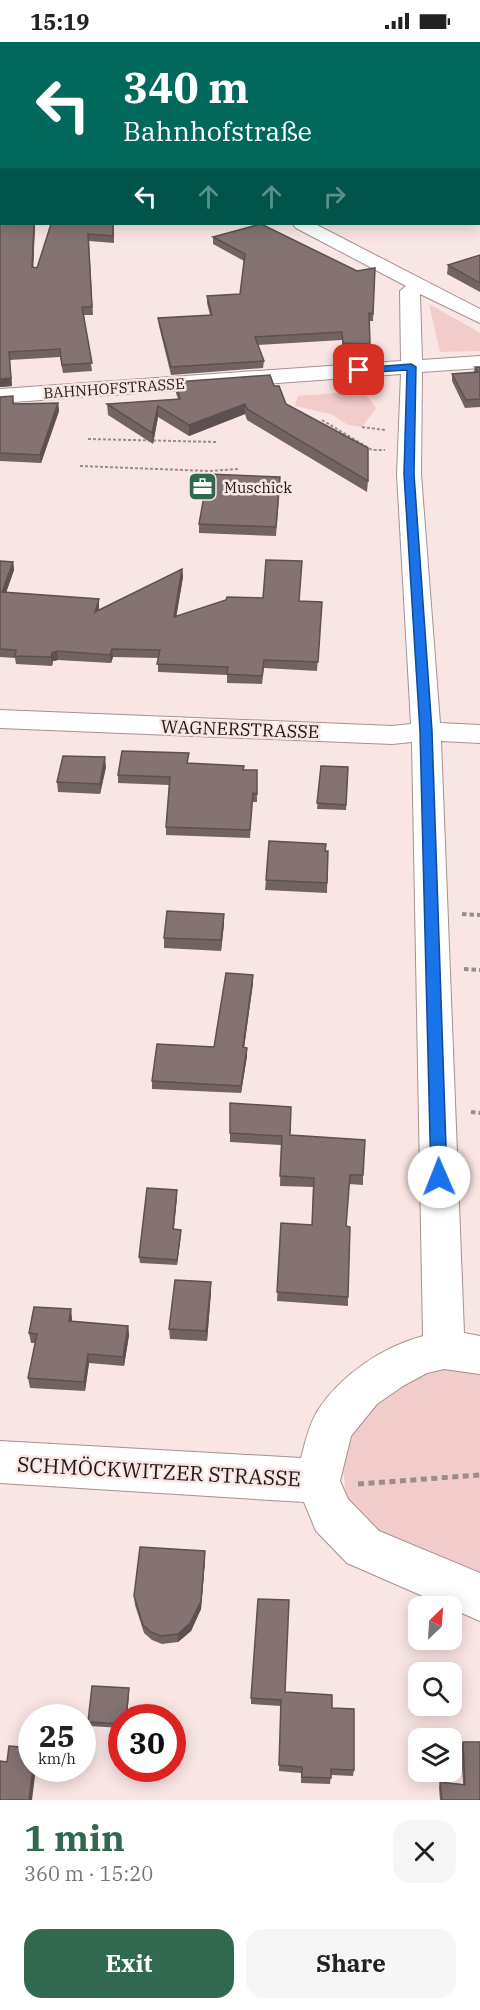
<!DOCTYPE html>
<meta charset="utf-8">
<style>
body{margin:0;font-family:"IBM Plex Serif",serif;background:#f6f6f6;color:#222;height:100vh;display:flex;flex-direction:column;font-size:22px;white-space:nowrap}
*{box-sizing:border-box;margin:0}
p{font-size:20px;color:#767676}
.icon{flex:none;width:33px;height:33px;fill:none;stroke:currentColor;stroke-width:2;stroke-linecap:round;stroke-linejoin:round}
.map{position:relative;height:1758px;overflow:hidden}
.sheet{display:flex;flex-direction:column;background:#fff;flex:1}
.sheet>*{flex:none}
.banner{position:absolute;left:0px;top:0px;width:480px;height:183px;box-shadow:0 3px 15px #0003;background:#00695c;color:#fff;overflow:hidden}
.needle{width:39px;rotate:25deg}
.buttons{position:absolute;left:408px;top:1554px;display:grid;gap:12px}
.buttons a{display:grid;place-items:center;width:54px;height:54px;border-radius:12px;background:#fff;box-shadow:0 3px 15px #0003;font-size:30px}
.speed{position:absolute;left:18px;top:1662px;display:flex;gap:12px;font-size:30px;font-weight:700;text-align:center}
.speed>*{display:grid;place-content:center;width:78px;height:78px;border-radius:50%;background:#fff;box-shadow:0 3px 15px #0003;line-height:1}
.speed small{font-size:15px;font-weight:400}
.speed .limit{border:9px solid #d22;background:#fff;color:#111}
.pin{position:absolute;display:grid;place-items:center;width:51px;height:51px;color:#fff;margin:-26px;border-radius:12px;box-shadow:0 3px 9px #0006}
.me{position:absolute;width:66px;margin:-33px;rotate:359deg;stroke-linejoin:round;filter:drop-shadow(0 0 4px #0008)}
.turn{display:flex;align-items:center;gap:21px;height:126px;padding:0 24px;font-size:27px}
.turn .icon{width:78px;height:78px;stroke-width:2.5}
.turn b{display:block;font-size:42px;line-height:51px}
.lanes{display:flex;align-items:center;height:57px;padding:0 24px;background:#0003;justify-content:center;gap:30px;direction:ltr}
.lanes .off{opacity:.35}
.round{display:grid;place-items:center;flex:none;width:63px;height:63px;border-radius:18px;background:#f6f6f6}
.headline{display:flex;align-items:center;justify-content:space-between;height:102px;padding:0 24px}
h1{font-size:36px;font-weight:700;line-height:45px;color:#316950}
.action{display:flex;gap:12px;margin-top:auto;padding:12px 24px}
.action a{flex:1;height:69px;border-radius:18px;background:#316950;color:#fff;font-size:24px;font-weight:700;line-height:69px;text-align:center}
.action a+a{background:#f6f6f6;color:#222}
.status{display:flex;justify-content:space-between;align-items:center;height:42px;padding:0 30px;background:#fff;direction:ltr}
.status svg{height:16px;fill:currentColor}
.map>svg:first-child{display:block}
.green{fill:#f2cbcb}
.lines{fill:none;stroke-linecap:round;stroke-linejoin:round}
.minor-casing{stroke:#a49191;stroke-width:2}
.path-far2{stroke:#9b8c8c;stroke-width:2;stroke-dasharray:3 2;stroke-linecap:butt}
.path-far1{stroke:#9b8c8c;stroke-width:4;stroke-dasharray:4.5 3;stroke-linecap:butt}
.path{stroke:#9b8c8c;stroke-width:5;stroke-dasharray:6 4.5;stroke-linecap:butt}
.minor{fill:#fff;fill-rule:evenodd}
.wall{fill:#726363}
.shaded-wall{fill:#5d5050}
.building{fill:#857373;stroke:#5d5050;stroke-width:1.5}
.route{fill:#1a73e8;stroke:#114b97;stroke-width:1.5}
.labels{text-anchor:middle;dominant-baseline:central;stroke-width:5;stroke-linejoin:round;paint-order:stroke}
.far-street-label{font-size:15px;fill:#1f1818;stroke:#f9e5e4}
.far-poi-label{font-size:15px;fill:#1f1818;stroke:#f9e5e4;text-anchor:start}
.street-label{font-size:18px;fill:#1f1818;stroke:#f9e5e4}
.near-street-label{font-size:21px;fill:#1f1818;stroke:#f9e5e4}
</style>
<div class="status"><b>15:19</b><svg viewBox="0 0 49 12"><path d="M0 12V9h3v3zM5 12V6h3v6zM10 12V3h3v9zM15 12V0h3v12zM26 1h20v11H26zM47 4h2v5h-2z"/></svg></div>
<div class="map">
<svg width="480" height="1758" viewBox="0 0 480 1758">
<rect width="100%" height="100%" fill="#f9e5e4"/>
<path class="green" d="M429,262L480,291V309L440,310Z
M363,349L376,366L362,385L348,383L331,372L295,364L298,354Z
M475,1325L480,1327V1530L370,1485L347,1463L342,1415L349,1391L365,1368L424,1330Z"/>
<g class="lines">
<defs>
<path id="minor" d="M191,0H209L210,2H192Z
M293,182H315L480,267V281L420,252L422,318L480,314V326L422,330L421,432L440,681L480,683V701L441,699L464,1291L480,1294V1332L444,1327L427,1331L403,1344L377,1362L351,1394L340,1439L348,1457L379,1489L480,1531V1579L347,1521L316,1489L304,1460L0,1441V1399L301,1416C305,1401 309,1382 318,1368C341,1333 382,1305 423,1294L412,700L392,702L0,686V668L392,684L411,682L397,432L401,332L0,361V347L401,319L400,249L406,244L296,186Z"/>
</defs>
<use href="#minor" class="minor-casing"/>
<path class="path-far2" d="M322,378L372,408H385
M362,385L385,388
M88,397L218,400
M80,424L209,429L238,427"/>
<path class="path-far1" d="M462,872L480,873
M464,927L480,928
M471,1070L480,1071"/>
<path class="path" d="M358,1442L480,1433"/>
<use href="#minor" class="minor"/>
</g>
<path class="wall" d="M35,182L33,226H37L51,182H114V201L89,199L93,273H84L92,329L63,331L60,315L10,318L12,344L0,345Z
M213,195L357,229L375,226L373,279H369L370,309L342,308V298L258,303L264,319L263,326L171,333L159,284L158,276L210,273L207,261V254L240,252L244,219L213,202Z
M480,213V250L447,232L448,223Z
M475,325H480V365L465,366L452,339V332L474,330Z
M176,340L274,344L286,362L368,439L367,450L247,378L245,372L189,394L158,375L153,402L108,373L107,362L178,357L176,351Z
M0,355L13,362L58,361L59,369L41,421L0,419Z
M280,443L276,494L199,491V482Z
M0,519L13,520L14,528L6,551L99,565V569L182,527L183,535L176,574L299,559L322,560L317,629L264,626L262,642L227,641V633L158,630V616L113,615L111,621L58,618L53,619L52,624L16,622L15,616L0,615Z
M189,721L244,728H257V760H252L250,796L166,793V785L169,743L118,741V733Z
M321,724L348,725L346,768L317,767Z
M106,725L100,752L58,750L57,740Z
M325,809H328L327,851L265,848L266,838Z
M224,872V882L221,909L164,906V896Z
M253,941L244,1006H247V1014L241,1051L152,1047V1039L214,1005Z
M230,1061L290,1093L363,1133V1143L349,1142L346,1184L348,1255V1264L277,1259L281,1181L312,1183L313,1145L280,1144L281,1103L230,1100Z
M177,1154L174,1187L181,1188L177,1223L140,1221L139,1215Z
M211,1240V1250L207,1299L170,1297L169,1287Z
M72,1276V1279L128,1284L129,1293L124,1324L89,1321L85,1349L30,1346L28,1336L35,1301H31L29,1291Z
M205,1509V1518L201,1567L191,1589L178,1600L162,1602L152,1598L144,1591L135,1563L134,1554Z
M129,1646V1650L127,1676H122V1686L89,1684L88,1680Z
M285,1650L332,1666L354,1728L353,1734L331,1733L330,1742L301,1741V1731L279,1729L281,1664L251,1662V1656Z
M463,1700L480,1758H440L439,1746L440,1740L463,1742L461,1706Z"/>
<path class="shaded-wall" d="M34,182H35L33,233L32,225Z
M9,310L12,344L0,345V337Z
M58,361L59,369L41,421L40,413Z
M245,362V372L189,394V383Z
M158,364V375L153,402L152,391Z
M13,520L14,528L3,559L2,550Z
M182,527L183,535L175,583L174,575Z
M99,557V565L96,578L95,570Z
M112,607L113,615L111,621L110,613Z
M57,609L58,618L53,619L52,624L51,615L52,611Z
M105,715L106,725L100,752V742Z
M224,872V882L221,909V898Z
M253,933V941L243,1013V1005Z
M247,1006V1014L241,1051V1044Z
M177,1148V1154L173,1192V1187Z
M181,1188V1193L177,1223V1218Z
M211,1240V1250L207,1299L206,1289Z
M71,1267L72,1276L70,1288L69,1279Z
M128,1284L129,1293L124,1324L123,1315Z
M88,1312L89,1321L85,1349L84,1340Z
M205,1509V1518L201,1567L191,1589L178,1600V1592Z
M129,1646V1650L127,1676H126Z
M33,1726H36L32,1758H29Z"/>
<path class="building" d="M4,0H174L180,2H4Z
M230,0H295V2H225Z
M333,0H480V62L478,63V2H334Z
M2,23V137H0V24Z
M478,100H480V132L478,133Z
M0,150H2V182H34L32,225L37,226L51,182H113V194L88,192L92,265H82L92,321L62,323L60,307L9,310L11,336L0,337Z
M261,182L357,229L375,226L373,272L369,271L370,302L343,301L342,290L255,295L264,319L171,325L158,276L212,273L207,254L240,252L245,212L213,195Z
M480,213V241L448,223Z
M475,325H480V357L466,358L452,332L478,330Z
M270,333L274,344H279L286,362L368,406V439L247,367L245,362L189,383L158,364L152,391L107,362L180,357L176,340Z
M13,354V362L58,361L40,413L0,411V355Z
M208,432L280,435L276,485L199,482Z
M266,518L302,519L299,559L322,560L318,620L264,618L262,634L227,632L228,625L157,622L160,608L112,607L110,613L57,609L52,611L51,615L15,614L16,608L0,607V519L13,520L2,550L99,557L95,570L182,527L174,575L226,558L227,555L263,556Z
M122,709L189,711L187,721L244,724L243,728H257V752L253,751L250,788L166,785L170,735L118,733Z
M63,714L105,715L100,742L57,740Z
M321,724L348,725L346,763L317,761Z
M269,799L326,802L325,809H328L327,841L266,838Z
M167,869L224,872L221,898L164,896Z
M226,931L253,933L243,1005L247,1006L241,1044L152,1039L157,1002L214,1005Z
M230,1061L291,1065L290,1093L365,1098L363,1133H350L346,1184L350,1185L348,1255L277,1250L281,1181L312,1183L314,1136L280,1134L282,1094L230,1091Z
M147,1146L177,1148L173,1187L181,1188L177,1218L139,1215Z
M175,1238L211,1240L206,1289L169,1287Z
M34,1265L71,1267L69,1279L128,1284L123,1315L88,1312L84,1340L28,1336L37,1292L29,1291Z
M140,1505L205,1509L201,1559L190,1581L178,1592L161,1594L151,1590L143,1583L134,1554Z
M258,1557L289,1558L285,1650L332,1653V1666L354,1667V1728L331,1727V1736L302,1735V1725L279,1723L281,1658L251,1656Z
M92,1644L129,1646L126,1676H122V1682L88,1680Z
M463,1700H480V1758H442L440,1740L465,1743Z
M9,1704L32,1706V1726H33L29,1758H0V1719L7,1720Z"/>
<path class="route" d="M411,322L416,325L414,432L432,689L447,1135L445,1140L439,1142L434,1140L431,1135L420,689L404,432L407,328L359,331L355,328L359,326Z"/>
<defs>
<symbol id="office-square" viewBox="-11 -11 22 22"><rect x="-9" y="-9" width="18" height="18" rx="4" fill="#316950" stroke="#f9e5e4"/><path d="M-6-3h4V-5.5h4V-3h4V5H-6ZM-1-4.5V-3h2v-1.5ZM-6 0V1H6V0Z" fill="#fff"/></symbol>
</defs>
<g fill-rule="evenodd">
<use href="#office-square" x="186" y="428" width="33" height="33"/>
</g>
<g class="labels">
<g class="far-street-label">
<text transform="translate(114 346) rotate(-4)">BAHNHOFSTRASSE</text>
</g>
<g class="far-poi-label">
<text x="224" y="445">Muschick</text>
</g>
<g class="street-label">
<text transform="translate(240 687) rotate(2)">WAGNERSTRASSE</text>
</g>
<g class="near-street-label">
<text transform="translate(159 1429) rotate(3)">SCHMÖCKWITZER STRASSE</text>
</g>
</g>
</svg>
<div class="buttons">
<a><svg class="needle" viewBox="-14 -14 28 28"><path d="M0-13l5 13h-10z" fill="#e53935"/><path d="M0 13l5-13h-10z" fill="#767676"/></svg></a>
<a><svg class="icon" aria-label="search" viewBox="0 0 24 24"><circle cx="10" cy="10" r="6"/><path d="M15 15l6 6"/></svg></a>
<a><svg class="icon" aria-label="layers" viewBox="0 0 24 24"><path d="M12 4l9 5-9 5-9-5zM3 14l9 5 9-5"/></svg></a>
</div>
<div class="speed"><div>25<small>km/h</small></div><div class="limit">30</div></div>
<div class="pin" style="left:359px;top:328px;background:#d93025"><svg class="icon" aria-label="arrive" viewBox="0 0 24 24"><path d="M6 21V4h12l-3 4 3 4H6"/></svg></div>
<svg class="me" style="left:439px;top:1135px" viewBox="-20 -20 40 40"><circle r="19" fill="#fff"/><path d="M0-13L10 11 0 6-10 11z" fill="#1a73e8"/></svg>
<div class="banner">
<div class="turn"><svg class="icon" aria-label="left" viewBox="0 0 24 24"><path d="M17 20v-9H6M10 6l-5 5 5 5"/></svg><div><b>340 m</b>Bahnhofstraße</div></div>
<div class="lanes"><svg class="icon" aria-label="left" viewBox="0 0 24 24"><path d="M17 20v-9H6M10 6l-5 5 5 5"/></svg><svg class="icon off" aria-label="ahead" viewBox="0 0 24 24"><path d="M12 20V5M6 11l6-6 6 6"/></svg><svg class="icon off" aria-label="ahead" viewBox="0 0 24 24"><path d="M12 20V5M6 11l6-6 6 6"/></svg><svg class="icon off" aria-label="right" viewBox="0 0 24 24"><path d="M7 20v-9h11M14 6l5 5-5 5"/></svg></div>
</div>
</div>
<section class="sheet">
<div class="headline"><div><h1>1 min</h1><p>360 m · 15:20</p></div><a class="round"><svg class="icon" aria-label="close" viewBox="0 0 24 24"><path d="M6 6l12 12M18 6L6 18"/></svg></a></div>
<div class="action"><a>Exit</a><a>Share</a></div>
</section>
